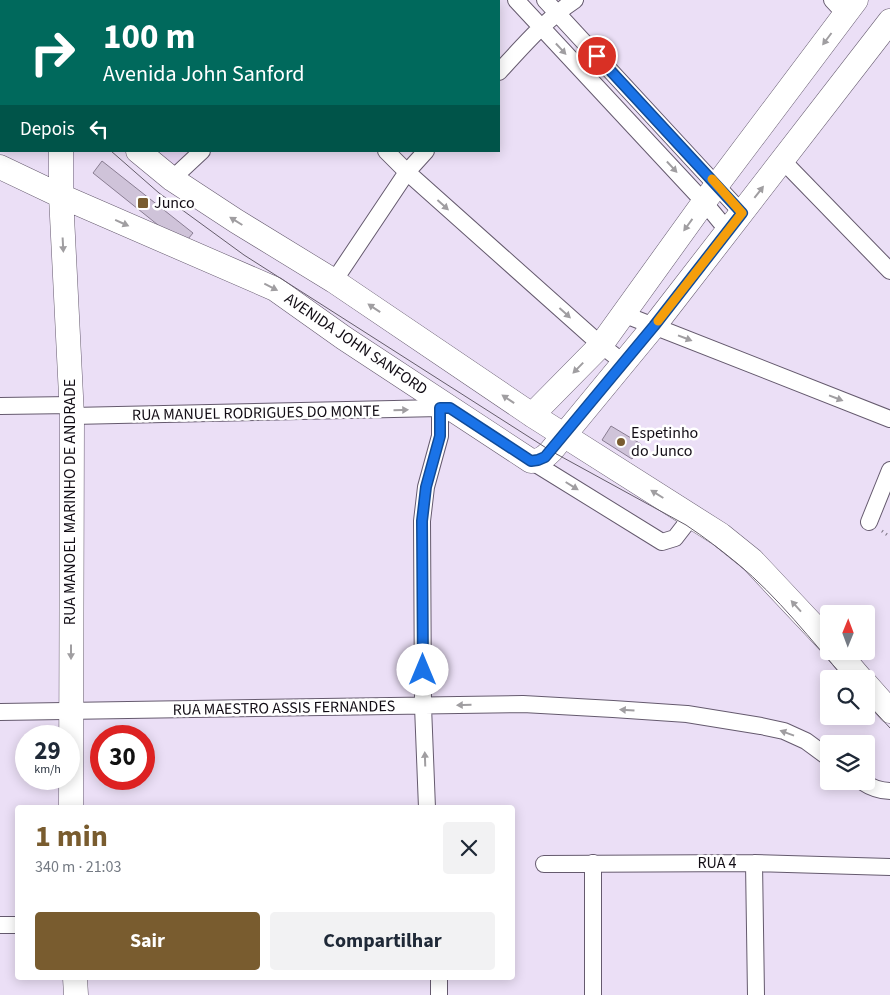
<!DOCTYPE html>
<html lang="pt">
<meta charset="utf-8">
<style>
body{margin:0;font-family:"Source Sans 3",sans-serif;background:#f2f2f3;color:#1f2937;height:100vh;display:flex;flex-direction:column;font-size:19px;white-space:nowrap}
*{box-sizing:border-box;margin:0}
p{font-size:16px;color:#747a83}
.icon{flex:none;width:28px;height:28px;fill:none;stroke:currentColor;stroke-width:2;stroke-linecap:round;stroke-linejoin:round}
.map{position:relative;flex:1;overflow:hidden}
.drawer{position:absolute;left:15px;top:805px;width:500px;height:175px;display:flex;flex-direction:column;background:#fff;border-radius:5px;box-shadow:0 2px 12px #0003}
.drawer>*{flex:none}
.banner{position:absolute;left:0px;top:0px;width:500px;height:152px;box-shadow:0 2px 12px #0003;background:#00695c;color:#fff;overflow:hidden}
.needle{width:32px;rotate:1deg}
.fabs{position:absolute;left:820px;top:605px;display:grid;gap:10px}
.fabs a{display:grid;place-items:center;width:55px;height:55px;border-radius:5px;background:#fff;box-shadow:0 2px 12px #0003;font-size:25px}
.speed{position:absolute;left:15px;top:725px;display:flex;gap:10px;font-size:25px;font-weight:700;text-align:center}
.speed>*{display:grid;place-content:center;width:65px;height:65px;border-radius:50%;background:#fff;box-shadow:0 2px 12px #0003;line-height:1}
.speed small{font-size:12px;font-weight:400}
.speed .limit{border:8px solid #d22;background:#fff;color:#111}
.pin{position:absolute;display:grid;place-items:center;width:42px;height:42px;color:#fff;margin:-21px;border:2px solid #fff;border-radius:50%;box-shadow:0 1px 5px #0007}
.me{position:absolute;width:55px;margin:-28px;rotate:0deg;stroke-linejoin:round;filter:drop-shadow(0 0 4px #0008)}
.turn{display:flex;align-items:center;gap:18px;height:105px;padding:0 20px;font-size:22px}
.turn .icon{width:65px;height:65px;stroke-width:2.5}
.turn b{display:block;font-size:35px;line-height:42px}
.then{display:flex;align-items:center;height:48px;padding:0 20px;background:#0003;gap:10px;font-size:19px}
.round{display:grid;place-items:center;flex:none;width:52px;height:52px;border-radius:5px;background:#f2f2f3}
.overview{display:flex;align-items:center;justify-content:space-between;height:85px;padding:0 20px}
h1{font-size:30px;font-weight:700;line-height:38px;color:#795c2f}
.button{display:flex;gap:10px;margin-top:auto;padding:10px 20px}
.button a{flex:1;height:58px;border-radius:5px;background:#795c2f;color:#fff;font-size:20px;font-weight:700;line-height:58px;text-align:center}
.button a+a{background:#f2f2f3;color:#1f2937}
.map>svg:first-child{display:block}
.built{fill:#e6d5f3}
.building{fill:#cfc3d9;stroke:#897d92}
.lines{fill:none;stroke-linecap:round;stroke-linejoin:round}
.street-casing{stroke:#655a6e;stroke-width:18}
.secondary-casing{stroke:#655a6e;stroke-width:25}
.path{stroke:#7b7382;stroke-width:3;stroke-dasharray:1 4;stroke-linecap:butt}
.street{stroke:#fff;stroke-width:16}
.secondary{stroke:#fff;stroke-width:24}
.tram{stroke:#655d6b;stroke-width:1}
.oneway{fill:#a09ea1}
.route-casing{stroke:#114b97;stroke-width:12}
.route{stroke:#1a73e8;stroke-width:9}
.slow{stroke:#f59e0b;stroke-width:9}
.poi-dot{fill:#795c2f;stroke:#fff;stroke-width:2}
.labels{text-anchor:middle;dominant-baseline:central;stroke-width:5;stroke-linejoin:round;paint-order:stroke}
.poi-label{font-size:16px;fill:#120d15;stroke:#fff;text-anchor:start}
.street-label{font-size:16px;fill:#120d15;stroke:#fff}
</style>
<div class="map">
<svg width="890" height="995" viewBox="0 0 890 995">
<rect width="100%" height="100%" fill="#ebdff6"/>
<path class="built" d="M73,0H221L223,1H72Z
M153,151H189L170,169Z"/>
<path class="building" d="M102,161L193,233L183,245L93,173Z
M611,426L641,444L632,459L602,440Z"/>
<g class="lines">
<defs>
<path id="street" d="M244,0L245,1
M516,0L704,202L728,231
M545,0L742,213
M832,0L845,14
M34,1L36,0
M366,1L367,0
M499,72C523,46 545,20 575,0
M386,151L407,172L601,345L624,363
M783,161L890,271
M172,179L202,151
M334,281L407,172L426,151
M623,314L890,419
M0,406L72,405
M72,416L440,408
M531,461L662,542L675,538L692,516
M869,522L890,470
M0,712L523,704L613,709L687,714L761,726L784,731L806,741L829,758
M861,781C870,787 879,791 890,791
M427,808L423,706L422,521L426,487L440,436V408H450
M593,863V995
M754,863L756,995
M544,864L754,863L890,867
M0,925H18
M439,978V995"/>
<path id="secondary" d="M0,22L1,24
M0,62L1,63
M61,151V196L72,416L71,808
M138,151L172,179L236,221L334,281L532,415L721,535L752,560L829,642
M0,167L61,196L275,289L344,338L531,461C540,461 544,458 551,451L654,326L890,21
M532,415L601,345L704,202L856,0
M837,651L861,679
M866,684L890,711
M75,978L76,995"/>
</defs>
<use href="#street" class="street-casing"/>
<use href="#secondary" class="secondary-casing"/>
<path class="path" d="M882,531L890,537"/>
<use href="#street" class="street"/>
<use href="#secondary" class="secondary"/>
<path class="tram" d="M0,42L1,43
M111,151L159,193L244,255L551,451L686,525C704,537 721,550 738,564C777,596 812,641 845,679
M866,702L890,728"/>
</g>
<defs><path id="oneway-solid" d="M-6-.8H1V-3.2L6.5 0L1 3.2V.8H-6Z" transform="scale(1.25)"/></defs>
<g class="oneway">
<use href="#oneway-solid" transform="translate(827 39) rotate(127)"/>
<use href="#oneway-solid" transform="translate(561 49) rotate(47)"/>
<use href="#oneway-solid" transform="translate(672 167) rotate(47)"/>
<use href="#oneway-solid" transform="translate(759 192) rotate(-52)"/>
<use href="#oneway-solid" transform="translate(443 205) rotate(42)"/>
<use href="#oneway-solid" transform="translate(236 221) rotate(-148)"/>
<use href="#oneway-solid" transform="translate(122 223) rotate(24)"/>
<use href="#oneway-solid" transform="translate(688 225) rotate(126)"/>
<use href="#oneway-solid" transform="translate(63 245) rotate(87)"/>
<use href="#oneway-solid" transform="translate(271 287) rotate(27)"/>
<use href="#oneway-solid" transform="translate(374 308) rotate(-146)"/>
<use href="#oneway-solid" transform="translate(565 313) rotate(42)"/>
<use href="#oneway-solid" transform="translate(685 338) rotate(21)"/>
<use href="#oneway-solid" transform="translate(578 368) rotate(134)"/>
<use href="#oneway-solid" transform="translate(836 398) rotate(21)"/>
<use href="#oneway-solid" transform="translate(508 399) rotate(-146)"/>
<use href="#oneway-solid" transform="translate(401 410) rotate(-1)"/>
<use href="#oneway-solid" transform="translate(572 486) rotate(32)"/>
<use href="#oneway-solid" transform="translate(657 494) rotate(-148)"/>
<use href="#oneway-solid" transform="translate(796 606) rotate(-132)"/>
<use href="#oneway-solid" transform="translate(71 652) rotate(90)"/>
<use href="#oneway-solid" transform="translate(464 705) rotate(179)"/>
<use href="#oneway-solid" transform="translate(627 710) rotate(-176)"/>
<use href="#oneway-solid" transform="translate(787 733) rotate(-160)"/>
<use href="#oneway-solid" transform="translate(425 759) rotate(-92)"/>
</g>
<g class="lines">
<defs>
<path id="route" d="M423,670L422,521L426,487L440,436V408H450L531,461L538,460L545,457L654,326L742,213L597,56"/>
</defs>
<use href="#route" class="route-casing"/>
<use href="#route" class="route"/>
<path class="slow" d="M658,321L742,213L712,179"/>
</g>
<g class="poi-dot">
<rect x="137" y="197" width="12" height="12" rx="2.5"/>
<circle cx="621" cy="442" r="5"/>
</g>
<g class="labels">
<g class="poi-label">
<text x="154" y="203">Junco</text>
<text x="631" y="433">Espetinho<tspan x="631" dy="18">do Junco</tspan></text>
</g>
<g class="street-label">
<text transform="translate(356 344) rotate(34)">AVENIDA JOHN SANFORD</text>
<text transform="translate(256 413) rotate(-1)">RUA MANUEL RODRIGUES DO MONTE</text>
<text transform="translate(70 502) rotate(-90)">RUA MANOEL MARINHO DE ANDRADE</text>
<text transform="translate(284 708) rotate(-1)">RUA MAESTRO ASSIS FERNANDES</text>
<text x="717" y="863">RUA 4</text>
</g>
</g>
</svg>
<div class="fabs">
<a><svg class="needle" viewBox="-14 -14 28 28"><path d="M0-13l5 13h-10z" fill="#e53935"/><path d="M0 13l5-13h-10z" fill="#747a83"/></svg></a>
<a><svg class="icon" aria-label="search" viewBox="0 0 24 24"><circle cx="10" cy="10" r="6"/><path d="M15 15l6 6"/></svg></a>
<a><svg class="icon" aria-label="layers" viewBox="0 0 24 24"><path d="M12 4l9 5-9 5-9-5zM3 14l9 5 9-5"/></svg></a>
</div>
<div class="speed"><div>29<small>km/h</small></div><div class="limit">30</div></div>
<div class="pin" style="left:597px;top:56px;background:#d93025"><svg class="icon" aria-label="arrive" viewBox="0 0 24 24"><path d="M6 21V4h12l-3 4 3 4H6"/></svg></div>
<svg class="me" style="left:423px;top:670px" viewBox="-20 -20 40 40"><circle r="19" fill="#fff"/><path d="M0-13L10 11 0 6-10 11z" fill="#1a73e8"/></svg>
<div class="banner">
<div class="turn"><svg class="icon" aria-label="right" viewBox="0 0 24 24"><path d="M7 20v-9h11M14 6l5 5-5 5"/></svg><div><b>100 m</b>Avenida John Sanford</div></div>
<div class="then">Depois<svg class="icon" aria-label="left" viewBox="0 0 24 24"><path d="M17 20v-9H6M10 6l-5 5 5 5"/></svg></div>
</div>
<section class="drawer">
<div class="overview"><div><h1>1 min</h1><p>340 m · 21:03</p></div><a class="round"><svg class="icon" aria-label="close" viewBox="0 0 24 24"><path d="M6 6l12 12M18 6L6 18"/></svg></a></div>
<div class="button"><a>Sair</a><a>Compartilhar</a></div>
</section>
</div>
